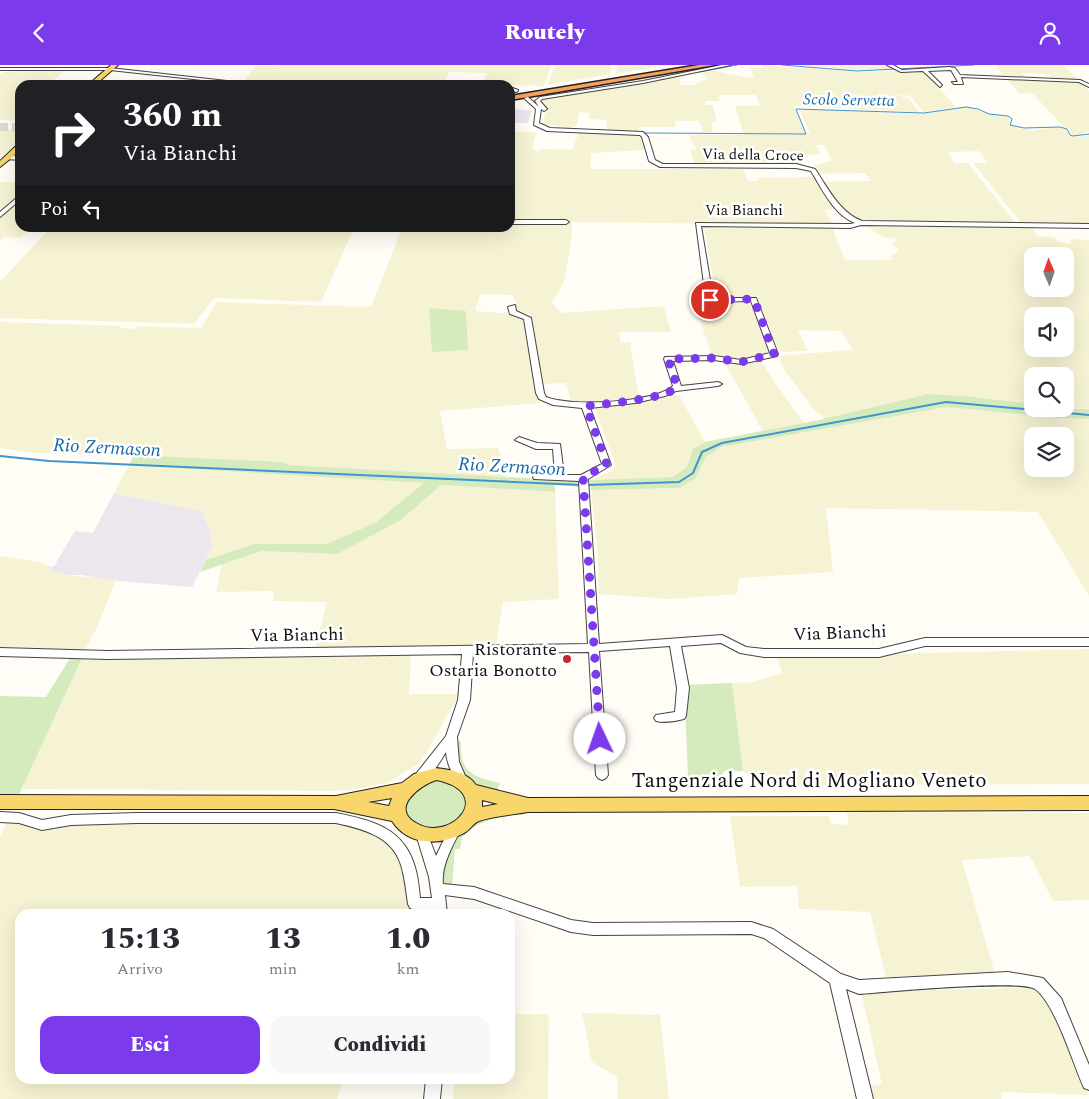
<!DOCTYPE html>
<html lang="it">
<style>
body{margin:0;font-family:Spectral,serif;background:#f7f7f7;color:#2b2b33;height:100vh;display:flex;flex-direction:column;font-size:19px;white-space:nowrap}
*{box-sizing:border-box;margin:0}
p{font-size:16px;color:#7c7c81}
.icon{flex:none;width:28px;height:28px;fill:none;stroke:currentColor;stroke-width:2;stroke-linecap:round;stroke-linejoin:round}
.map{position:relative;flex:1;overflow:hidden}
.details{position:absolute;left:15px;top:844px;width:500px;height:175px;display:flex;flex-direction:column;background:#fff;border-radius:15px;box-shadow:0 5px 20px #0002}
.details>*{flex:none}
.top-card{position:absolute;left:15px;top:15px;width:500px;height:152px;border-radius:15px;box-shadow:0 5px 20px #0002;background:#202124;color:#fff;overflow:hidden}
.needle{width:32px;rotate:358deg}
.controls{position:absolute;left:1024px;top:182px;display:grid;gap:10px}
.controls a{display:grid;place-items:center;width:50px;height:50px;border-radius:10px;background:#fff;box-shadow:0 5px 20px #0002;font-size:25px}
.pin{position:absolute;display:grid;place-items:center;width:42px;height:42px;color:#fff;margin:-21px;border:2px solid #fff;border-radius:50%;box-shadow:0 1px 5px #0007}
.me{position:absolute;width:55px;margin:-28px;rotate:357deg;stroke-linejoin:round;filter:drop-shadow(0 0 4px #0008)}
.turn{display:flex;align-items:center;gap:18px;height:105px;padding:0 25px;font-size:22px}
.turn .icon{width:65px;height:65px;stroke-width:2.5}
.turn b{display:block;font-size:35px;line-height:42px}
.then{display:flex;align-items:center;height:48px;padding:0 25px;background:#0003;gap:10px;font-size:19px}
.eta{display:flex;justify-content:space-evenly;align-items:center;height:85px;text-align:center}
.eta b{font-size:30px;font-weight:800;line-height:35px}
.primary-button{display:flex;gap:10px;margin-top:auto;padding:10px 25px}
.primary-button a{flex:1;height:58px;border-radius:15px;background:#7c3aed;color:#fff;font-size:20px;font-weight:800;line-height:58px;text-align:center}
.primary-button a+a{background:#f7f7f7;color:#2b2b33}
header{display:flex;justify-content:space-between;align-items:center;height:65px;padding:0 25px;background:#7c3aed;color:#fff;font-size:22px;font-weight:800}
.map>svg:first-child{display:block}
.industrial{fill:#eee6ef}
.farmland{fill:#f6f3d4;fill-rule:evenodd}
.green{fill:#d5ebbd}
.lines{fill:none;stroke-linecap:round;stroke-linejoin:round}
.stream-far1{stroke:#3f96cf;stroke-width:1}
.stream{stroke:#3f96cf;stroke-width:2}
.highway-tunnel{stroke:#dbdad3;stroke-width:8;stroke-dasharray:8 4;stroke-linecap:butt}
.minor-casing{stroke:#444;stroke-width:2}
.major-casing{stroke:#222;stroke-width:2}
.highway-casing{stroke:#222;stroke-width:3}
.minor{fill:#fff;fill-rule:evenodd}
.major{fill:#f9d66b;fill-rule:evenodd}
.highway{fill:#f5a25d;fill-rule:evenodd}
.route{stroke:#7c3aed;stroke-width:9;stroke-dasharray:0 16.2}
.poi-dot{fill:#c4262e;stroke:#fff;stroke-width:2}
.labels{text-anchor:middle;dominant-baseline:central;stroke-width:5;stroke-linejoin:round;paint-order:stroke}
.far-street-label{font-size:15px;fill:#111;stroke:#fff}
.far-water-label{font-size:16px;font-style:italic;fill:#1768a6;stroke:#fff}
.street-label{font-size:18px;fill:#111;stroke:#fff}
.poi-label{font-size:18px;fill:#111;stroke:#fff;text-anchor:end}
.water-label{font-size:19px;font-style:italic;fill:#1768a6;stroke:#fff}
.near-street-label{font-size:21px;fill:#111;stroke:#fff}
</style>
<header><svg class="icon" aria-label="back" viewBox="0 0 24 24"><path d="M15 5l-7 7 7 7"/></svg>Routely<svg class="icon" aria-label="person" viewBox="0 0 24 24"><circle cx="12" cy="8" r="4"/><path d="M4 21q1-7 8-7t8 7"/></svg></header>
<div class="map">
<svg width="1089" height="1034" viewBox="0 0 1089 1034">
<rect width="100%" height="100%" fill="#fffdf5"/>
<path class="industrial" d="M510,44L532,45L528,58H510Z
M114,428L202,446L210,466L213,481L192,522L106,515L82,510H68L50,506L47,500L51,502L54,501L75,466L93,468Z"/>
<path class="farmland" d="M285,0H551L544,21H540L482,19L487,8L449,7L443,20L242,18L256,1Z
M555,0H611L610,9L547,20Z
M617,0H667L616,9Z
M762,0L861,7L923,5L956,42L923,47L911,31L896,29L909,34L919,47L794,41L807,69L810,68L799,44L921,49L967,41L988,49L1008,52L1010,59L1018,63L1032,65L1058,62L1066,64L1070,70L1074,71L1080,72L1089,69V159L1020,157L973,98H988L979,86L948,87L954,98H968L1014,156L1009,158L859,157L836,136L823,117L871,116L865,108L818,109L814,101L832,95L824,80H816L820,89L808,90L809,92L799,93L803,100H695L690,85L696,84L689,70H744L735,41H760L756,30H718L720,36H705L706,40H713L717,57H711L713,67H703L699,56H676L675,62H639L638,67L607,66V55L589,54L590,48L579,47L577,60L572,63L543,59L546,43L540,34L645,18L672,11L681,13L680,20H694L707,13L700,5L705,4L750,13L754,12L750,2L763,3Z
M804,0H885L891,4L855,5Z
M995,0H1063L1079,15H1054L1048,9L1022,8L1027,14L1006,13Z
M66,5L47,20H20V56L0,55V10L4,7L16,6Z
M1006,14L1079,17L1089,26V66L1080,70H1072L1069,64L1063,61L1033,29L1019,28Z
M0,65H20V75L0,93Z
M510,67H536L532,84L538,86L542,84L572,85L579,67L640,70L642,71L647,85L591,88V104H743L748,116H758L757,113L812,112L835,144L824,145L834,160L572,157L571,177L564,217L552,237L561,248L664,241L671,267H619L621,278L630,277L639,333L586,338L571,337L566,318L540,319L530,248L514,247L517,236L513,235L514,230L480,229L475,246L513,249L525,252L540,338L440,346L447,384L498,383L507,413L289,400L284,397L134,390L37,388L0,383V257L120,261V263L134,264L139,261L201,263L217,237L371,242L402,163L510,162Z
M0,117H20V129L0,148Z
M20,133V162L31,163L20,173L4,172L0,176V152Z
M712,161L832,162L845,195H892L891,191L899,185L892,179L896,175L895,173L883,172L866,161L1031,162L1037,171L1054,172L1057,176L1067,179H1071V174L1089,175V344L1065,343V311H1032V339L965,331L928,329L825,354L813,344L784,304L779,293L786,290L853,285L841,266L798,265L808,286L780,287L773,277L769,260L757,239L751,235H717L704,162ZM1032,191H1065V224H1032ZM1032,251H1065V284H1032Z
M51,162H354V163L321,237L214,233L194,259L0,253V217Z
M711,238H749L761,260L765,277L773,288L746,296L713,294L695,240Z
M761,295L773,315L804,358L763,366L725,299Z
M679,330L705,377L693,384L687,402L673,412L590,415L612,406L616,400L595,344Z
M947,342L1058,353L1089,354V531L1038,447L826,443L833,507L739,513L737,529L669,534L599,529L598,489L591,425L680,423L695,414L706,392L721,382ZM1032,371H1065V404H1032Z
M129,400L262,407L425,418L375,458L326,479H254L206,495L213,481L210,466L202,446L114,428Z
M441,420L555,427L559,534L503,537L496,581L315,584L327,537L273,536L274,526L216,527L222,499L261,486L337,489L401,455Z
M0,491L40,497L47,500L51,506L68,510L116,515L98,560L85,585L0,582Z
M1089,584V719L767,720L755,716L743,706L732,618L753,617L782,608L777,592Z
M411,589L409,629H459L431,680L418,699L389,717L353,725L332,726L22,724L82,593Z
M847,747L1089,748V835L1053,836L1030,791L962,795L995,909L886,912L870,847L799,844L797,821L740,822L730,751H829L831,759L849,760Z
M8,755L340,756L368,762L396,783L404,802L411,846L414,849H20V1014H343L337,1034H0V773Z
M1033,922L1040,924L1053,943L1089,1030L1001,1027V1034H870L868,1021L882,1019L861,927Z
M582,948L660,950L669,1034H617V1012L592,997Z
M510,949H549L548,1034H453L455,1014H510Z"/>
<path class="green" d="M429,243L466,246L468,285L432,287Z
M928,329L965,331L1032,339V344H1089V354L1058,353L947,342L721,382L706,392L695,414L680,423L591,425L590,415L673,412L687,402L693,384L705,377L819,355Z
M134,390L284,397L289,400L580,416L581,422L555,420V427L441,420L401,455L337,489L261,486L200,507L206,495L254,479H326L375,458L424,418L129,400Z
M70,593H82L18,732H0V631L46,632Z
M732,618L743,706H724L723,711H688L684,620Z
M457,676H461C459,707 473,712 500,718L496,728C470,719 453,707 457,676Z
M435,716C493,718 456,782 417,758C392,742 416,720 435,716Z
M494,751L495,753L477,760L462,772L460,784H455L452,822L445,820C441,814 443,808 445,801C452,771 465,759 494,751Z"/>
<g class="lines">
<path class="stream-far1" d="M782,0L857,6L974,0
M699,7L737,0
M245,18L273,20
M510,64H514
M590,65L646,68L806,69L796,44L924,48L966,42L978,44L989,49L1008,51L1012,54L1010,60L1024,63L1060,62L1067,64L1070,70L1073,71L1089,69"/>
<path class="stream" d="M0,391L49,396L582,420
M587,420L679,417L693,408L702,387L722,378L946,337L1089,350"/>
<path class="highway-tunnel" d="M0,62H20"/>
<defs>
<path id="minor" d="M722,0H731L643,18L542,34L540,36L547,44L544,46L541,44L539,58L550,63L643,67L648,72L655,95L663,99H796L815,104C828,123 839,147 862,156L1089,159V163L861,160L850,163L701,161L713,233H756L778,289L777,291L741,299L714,295L673,296L681,321L718,317L722,319L718,321L676,326L665,331L635,338L590,343L611,400L588,414L599,579L722,570L746,582L764,584H879L925,573H1089V581H925L879,592H764L740,588L721,578L681,581L689,623L686,651L684,654C676,656 664,658 656,656L654,653L656,650L675,647L677,623L670,581L599,586L608,710L606,713L602,715L598,713L596,710L589,587L473,588L470,635L457,672L459,697L467,715L465,718L461,720L457,718C452,708 447,699 446,687C440,697 426,721 414,717L412,714L446,671L458,635L462,589L108,594L0,591V583L108,586L588,579L579,416L534,414L533,412L534,410H555L553,384H536L515,375L519,372L537,378L560,379L564,410H581L602,399L582,343L553,340L539,334L536,328L524,254L510,249L508,242L515,240L516,246L531,253L544,328L546,332C570,342 654,338 673,321L664,294L665,292L714,291L741,295L770,288L751,236L710,237L706,235L696,158L850,159L855,158C834,150 822,124 811,106L796,103L660,102L649,96L642,72L640,70L547,66L534,60L536,44L524,33L528,32L539,42L535,36L540,32L643,16Z
M887,0H893L902,5L949,2L955,3L960,10L1080,15L1089,19V22L1079,17L961,12L963,19H954L952,17H958L951,5L928,6L942,20L940,22L923,6L901,7Z
M0,3H110L263,20H248L110,5H0Z
M510,22L518,25V26L516,27L510,25Z
M8,91H20V95L6,94L5,93Z
M20,130V135L0,152V147Z
M510,155H566L569,157L566,159H510Z
M0,747L19,748L42,755L71,750L137,748H336C372,755 404,763 415,802C418,812 419,823 420,833H432L429,812L416,769L418,765L422,764L426,765L436,791L450,762L454,761L458,762L460,766C452,782 441,801 443,819L474,822L571,855L593,858L751,857L773,864L841,909L859,915L1008,907L1043,913L1061,933L1089,1000V1025L1084,1023C1073,999 1055,938 1035,924C1019,914 886,927 859,929L846,924L873,1034H857L830,918L764,873L751,869L593,870L571,867L474,834L445,830L447,849H433V845H415L410,843L408,839C406,826 405,813 401,800C392,771 363,764 336,758H137L71,760L42,765L19,758L0,757Z
M426,1014H442L440,1034H424Z"/>
<path id="major" d="M111,0H118L95,20H88Z
M17,80H20V86L0,102V96Z
M436,703C451,705 467,707 476,720L528,733L1089,731V745L528,747C512,750 494,751 479,756C473,758 470,765 464,768C440,781 408,781 392,756L334,744H0V730L336,731L402,718L414,709ZM436,715C497,727 451,779 416,758C390,743 419,721 436,715ZM392,733L389,741L368,737ZM482,735L498,739L482,742Z"/>
<path id="highway" d="M699,0H715L510,35V31Z"/>
</defs>
<use href="#minor" class="minor-casing"/>
<use href="#major" class="major-casing"/>
<use href="#highway" class="highway-casing"/>
<use href="#minor" class="minor"/>
<use href="#major" class="major"/>
<use href="#highway" class="highway"/>
</g>
<g class="lines">
<path class="route" d="M600,674L583,412L607,400L586,341C602,339 671,334 677,321L668,294L714,293L741,297L774,289L754,234L710,235"/>
</g>
<circle class="poi-dot" cx="567" cy="594" r="5"/>
<g class="labels">
<g class="far-street-label">
<text transform="translate(753 90) rotate(1)">Via della Croce</text>
<text x="744" y="145">Via Bianchi</text>
</g>
<g class="far-water-label">
<text transform="translate(849 35) rotate(1)">Scolo Servetta</text>
</g>
<g class="street-label">
<text transform="translate(840 568) rotate(-2)">Via Bianchi</text>
<text transform="translate(297 570) rotate(-1)">Via Bianchi</text>
</g>
<g class="poi-label">
<text x="557" y="584">Ristorante<tspan x="557" dy="21">Ostaria Bonotto</tspan></text>
</g>
<g class="water-label">
<text transform="translate(107 383) rotate(3)">Rio Zermason</text>
<text transform="translate(512 402) rotate(3)">Rio Zermason</text>
</g>
<g class="near-street-label">
<text x="809" y="716">Tangenziale Nord di Mogliano Veneto</text>
</g>
</g>
</svg>
<div class="controls">
<a><svg class="needle" viewBox="-14 -14 28 28"><path d="M0-13l5 13h-10z" fill="#e53935"/><path d="M0 13l5-13h-10z" fill="#7c7c81"/></svg></a>
<a><svg class="icon" aria-label="sound" viewBox="0 0 24 24"><path d="M4 9h4l5-4v14l-5-4H4zM17 9q2 3 0 6"/></svg></a>
<a><svg class="icon" aria-label="search" viewBox="0 0 24 24"><circle cx="10" cy="10" r="6"/><path d="M15 15l6 6"/></svg></a>
<a><svg class="icon" aria-label="layers" viewBox="0 0 24 24"><path d="M12 4l9 5-9 5-9-5zM3 14l9 5 9-5"/></svg></a>
</div>
<div class="pin" style="left:710px;top:235px;background:#d93025"><svg class="icon" aria-label="arrive" viewBox="0 0 24 24"><path d="M6 21V4h12l-3 4 3 4H6"/></svg></div>
<svg class="me" style="left:600px;top:674px" viewBox="-20 -20 40 40"><circle r="19" fill="#fff"/><path d="M0-13L10 11 0 6-10 11z" fill="#7c3aed"/></svg>
<div class="top-card">
<div class="turn"><svg class="icon" aria-label="right" viewBox="0 0 24 24"><path d="M7 20v-9h11M14 6l5 5-5 5"/></svg><div><b>360 m</b>Via Bianchi</div></div>
<div class="then">Poi<svg class="icon" aria-label="left" viewBox="0 0 24 24"><path d="M17 20v-9H6M10 6l-5 5 5 5"/></svg></div>
</div>
<section class="details">
<div class="eta">
<div><b>15:13</b><p>Arrivo</p></div>
<div><b>13</b><p>min</p></div>
<div><b>1.0</b><p>km</p></div>
</div>
<div class="primary-button"><a>Esci</a><a>Condividi</a></div>
</section>
</div>
